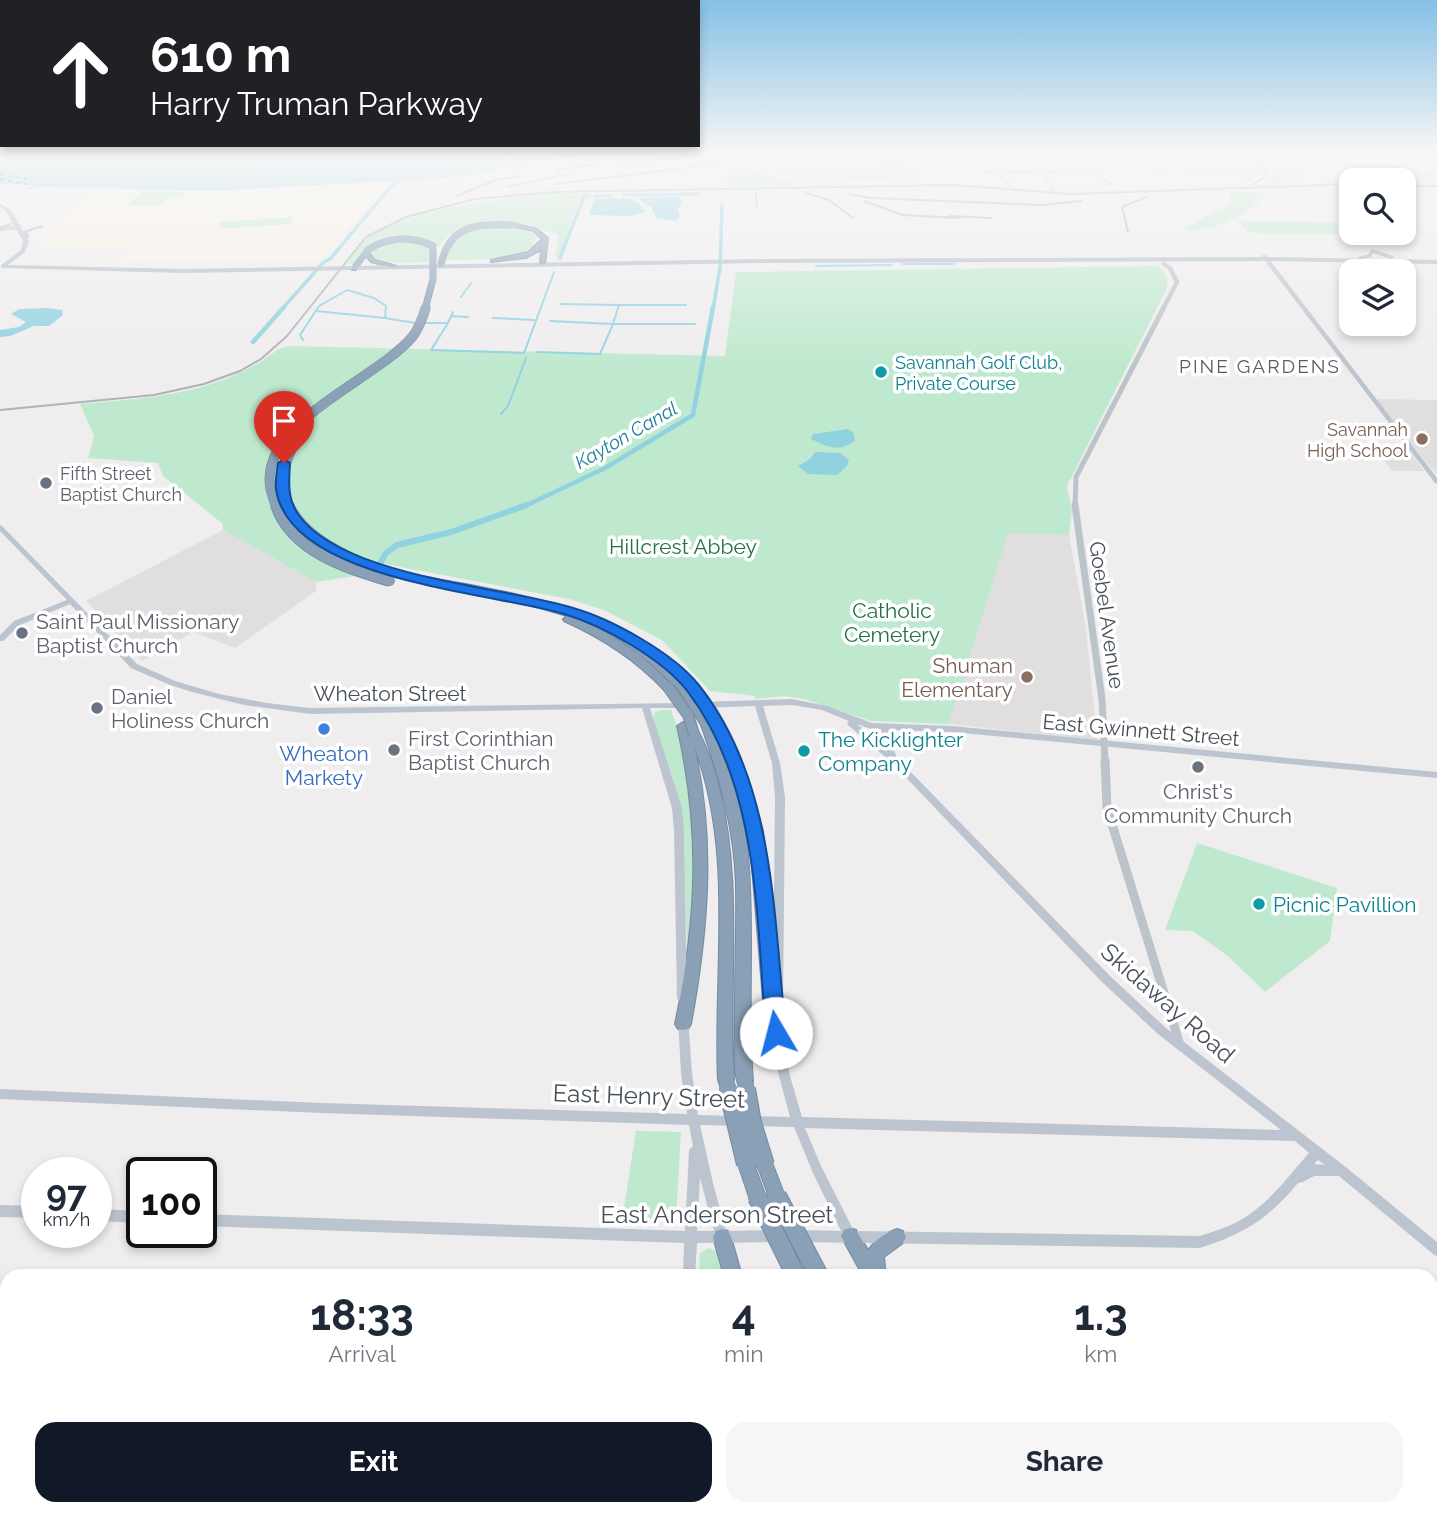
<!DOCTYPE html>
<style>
body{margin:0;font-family:Raleway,sans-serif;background:#f6f6f7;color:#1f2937;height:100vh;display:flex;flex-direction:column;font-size:26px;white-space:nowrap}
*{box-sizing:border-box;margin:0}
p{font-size:23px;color:#747a83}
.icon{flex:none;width:38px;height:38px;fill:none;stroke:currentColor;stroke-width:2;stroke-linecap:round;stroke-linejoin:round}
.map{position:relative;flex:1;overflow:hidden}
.side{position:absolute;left:0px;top:1269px;width:1438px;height:247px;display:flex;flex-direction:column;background:#fff;border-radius:21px 21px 0 0;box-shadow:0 4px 10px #0003}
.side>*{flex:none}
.guide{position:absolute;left:0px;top:0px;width:700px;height:147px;box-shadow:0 4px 10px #0003;background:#202124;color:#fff;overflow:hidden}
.fabs{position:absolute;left:1339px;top:168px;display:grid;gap:14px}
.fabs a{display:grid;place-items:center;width:77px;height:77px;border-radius:14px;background:#fff;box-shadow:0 4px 10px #0003;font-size:35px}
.speed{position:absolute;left:21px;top:1157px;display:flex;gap:14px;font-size:35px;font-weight:700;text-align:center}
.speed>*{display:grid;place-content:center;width:91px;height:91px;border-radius:50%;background:#fff;box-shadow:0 4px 10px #0003;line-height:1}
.speed small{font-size:18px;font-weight:400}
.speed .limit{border:4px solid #111;border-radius:10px;background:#fff;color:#111}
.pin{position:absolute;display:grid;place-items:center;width:60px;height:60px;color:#fff;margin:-72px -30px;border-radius:50% 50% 50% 0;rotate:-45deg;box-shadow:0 0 7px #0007}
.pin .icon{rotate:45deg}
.me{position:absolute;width:77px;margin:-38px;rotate:352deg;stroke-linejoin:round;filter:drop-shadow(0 0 5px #0008)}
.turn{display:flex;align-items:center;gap:24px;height:147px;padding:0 35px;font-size:32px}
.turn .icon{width:91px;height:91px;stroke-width:2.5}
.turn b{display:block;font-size:49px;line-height:60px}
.eta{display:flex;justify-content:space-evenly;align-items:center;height:119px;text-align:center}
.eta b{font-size:42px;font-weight:700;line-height:49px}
.action{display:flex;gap:14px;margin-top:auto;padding:14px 35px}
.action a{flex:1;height:80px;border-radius:21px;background:#111827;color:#fff;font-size:28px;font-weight:700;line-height:80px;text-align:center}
.action a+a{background:#f6f6f7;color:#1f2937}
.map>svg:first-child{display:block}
.commercial{fill:#f9f3e7}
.education{fill:#e0dede}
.green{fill:#bfe9ce}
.water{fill:#91d2e1}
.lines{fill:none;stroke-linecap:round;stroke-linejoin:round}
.stream{stroke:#91d2e1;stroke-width:2}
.canal-far2{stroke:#91d2e1;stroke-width:3.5}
.canal-far1{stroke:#91d2e1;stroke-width:4.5}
.canal{stroke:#91d2e1;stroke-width:6}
.ferry{stroke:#1c7f96;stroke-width:2;stroke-dasharray:4.5 3.5;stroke-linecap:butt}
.motorway-casing{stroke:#758ba2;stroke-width:2}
.tertiary-far3{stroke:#bcc4ca;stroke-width:4.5}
.tertiary-far2{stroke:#bcc4ca;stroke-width:5}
.tertiary-far1{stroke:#bcc4ca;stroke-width:7}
.tertiary{stroke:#bcc4ca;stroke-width:9}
.secondary{fill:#bcc5cf;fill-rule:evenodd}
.primary{fill:#afbcc9;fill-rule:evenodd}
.motorway{fill:#89a0b6;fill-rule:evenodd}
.rail{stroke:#afb2b6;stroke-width:2}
.motorway-bridge-far4-casing{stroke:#758ba2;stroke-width:7;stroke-linecap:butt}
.motorway-bridge-far3-casing{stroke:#758ba2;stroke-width:10;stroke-linecap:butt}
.motorway-bridge-far2-casing{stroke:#758ba2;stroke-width:12;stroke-linecap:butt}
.motorway-bridge-far1-casing{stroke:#758ba2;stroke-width:16;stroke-linecap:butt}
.motorway-bridge-casing{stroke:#758ba2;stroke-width:20;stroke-linecap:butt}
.motorway-bridge-far4{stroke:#89a0b6;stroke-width:6}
.motorway-bridge-far3{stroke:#89a0b6;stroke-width:9}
.motorway-bridge-far2{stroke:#89a0b6;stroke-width:10}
.motorway-bridge-far1{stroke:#89a0b6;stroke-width:14}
.motorway-bridge{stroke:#89a0b6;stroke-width:18}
.route{fill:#1a73e8;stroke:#114b97;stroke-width:2}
.culture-dot{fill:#0f9aa8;stroke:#fff;stroke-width:2.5}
.education-dot{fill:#8d6e63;stroke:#fff;stroke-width:2.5}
.worship-dot{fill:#6b7280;stroke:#fff;stroke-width:2.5}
.shop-dot{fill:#3f7fe0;stroke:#fff;stroke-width:2.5}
.labels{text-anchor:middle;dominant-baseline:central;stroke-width:7;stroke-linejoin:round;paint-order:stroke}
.far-culture-label{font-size:18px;fill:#0d838f;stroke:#fff;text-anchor:start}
.far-education-label{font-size:18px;fill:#785e54;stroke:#fff;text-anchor:end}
.far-worship-label{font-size:18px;fill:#5b616d;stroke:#fff;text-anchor:start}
.far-neighbourhood-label{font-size:19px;letter-spacing:2px;fill:#5a5d61;stroke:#fff}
.far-water-label{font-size:19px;font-style:italic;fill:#1c7f96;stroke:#fff}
.park-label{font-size:21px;fill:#217046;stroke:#fff}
.street-label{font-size:21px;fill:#475058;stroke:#fff}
.worship-label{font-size:21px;fill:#5b616d;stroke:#fff;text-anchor:start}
.education-label{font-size:21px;fill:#785e54;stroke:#fff;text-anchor:end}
.culture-label{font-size:21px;fill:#0d838f;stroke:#fff;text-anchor:start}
.shop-label{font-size:21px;fill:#366cbe;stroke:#fff}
.near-street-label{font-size:24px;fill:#475058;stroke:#fff}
</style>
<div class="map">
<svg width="1437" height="1515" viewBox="0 0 1437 1515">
<rect width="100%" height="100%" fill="#efeded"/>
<path class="commercial" d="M391,180L318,262H120L130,248L44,246L36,235L92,191H209Z"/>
<path class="education" d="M1372,399L1437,400V475L1377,405Z
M1376,448L1408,449L1424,471H1392Z
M223,530L316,582V591L235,648L193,632L142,661L86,601Z
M1008,532L1069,535L1086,629L1097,740L949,724Z"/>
<path class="green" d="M810,155H908L917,176L824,183L818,177H804L738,162Z
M1143,155L1244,156L1254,160L1263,169L1257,177L1245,183L1241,174L1202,176L1183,168L1157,171L1141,162Z
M1261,157H1292L1305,175L1295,181L1260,185L1272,179L1270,168Z
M734,165L793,182L791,186L726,187Z
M143,191L186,192L181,197H171L159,206L127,205Z
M1230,191L1264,193L1266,196C1243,216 1219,229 1188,231L1186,227L1228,205Z
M550,193L581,195L559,257H555L558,234C546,233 537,226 526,224C499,219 455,222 438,247C418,229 386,244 364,249L355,264H347C368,207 499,202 550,193Z
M293,217L291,224L219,229L220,222Z
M1239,221L1335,222L1342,234H1262L1247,231Z
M512,226L527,230L538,237L532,243L533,246C509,263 474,259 445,260C448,226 486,228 512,226Z
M414,241L430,247L429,262L389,263L371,256L372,250L387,243Z
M1158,266L1167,277V288L1067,486L1072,511L1069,535L1008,533L949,724L871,721L804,699L784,696L756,699L755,696L710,691L662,640L604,610L569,599L374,562L355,576L316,582L223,530V524L163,476L158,463L88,458L94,436L80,404C127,400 178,397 223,380C237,374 254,367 266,358C275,352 278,348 289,346L725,356L736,272Z
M662,710H671C701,788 698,875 687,956L684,835L680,807L653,719L655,712Z
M1197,843L1337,888L1330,941L1265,992L1228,956L1193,931L1165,930Z
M636,1131L681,1132L676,1220H622Z
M709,1248L718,1252L726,1276H699L700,1253Z
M724,1509H798L796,1515H730Z
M802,1509L932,1508L942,1515H800Z"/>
<path class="water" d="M0,155H589L493,169L495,172L432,179L210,191L56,187H35L25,191L32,185L0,184Z
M680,197L682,203L678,210L680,216L676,221L656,218L652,208L637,198Z
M628,198L637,202L646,212L628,216L589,215L594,199Z
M48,308L62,310L63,315L49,326H34L10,336L0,337V330L19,327L26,322L11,314L19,309Z
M848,429L853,432L855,441C837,453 828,447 811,439L813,434Z
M815,452L840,453L849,460L847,466L837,475L808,474L798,466L810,459Z"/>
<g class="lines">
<path class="stream" d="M1076,155L1111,185
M1029,157L1054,190
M986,158L1075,155
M986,158L1010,186
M984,172L1097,171
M1410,176L1433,175
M853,177L883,176L881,163L898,160L911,180
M1387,177L1402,176
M1349,178L1383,177
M756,193V198
M756,200L757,206
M903,264H953
M816,266L892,265
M461,297L471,283
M560,304L619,305L613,324H695
M620,305H686
M451,316L468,317
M385,318L415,323
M493,318L534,320
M424,323H448L431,350L524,353L554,272
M448,323L453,312
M303,340L300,335L319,306L347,290L374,298L386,306L385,318L316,311
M537,352L600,354L613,324L550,321
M501,414L508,406L526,358"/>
<path class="canal-far2" d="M623,195L698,194
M595,196H611
M560,258L584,196H589
M282,309L323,263L331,258L392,185L403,180
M713,309L720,268L722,205"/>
<path class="canal-far1" d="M253,342L284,307
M523,507L605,468L693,415L713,307"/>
<path class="canal" d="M381,562L386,553L397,545L451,532L527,505"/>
<path class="ferry" d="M0,174L26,179V185
M0,179L26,184"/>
<defs>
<path id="motorway" d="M513,223L537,229L548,238L545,265L540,264L541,250L526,258L491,262V260L528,252L542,239L533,231L511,226L510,225Z
M366,249L375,260L397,266L394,268L371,262L366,256L356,270H352L351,269Z
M394,571C495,591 619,600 689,687L687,690H679C656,668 634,646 605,632L639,654L674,687L672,690H664C635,659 602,638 564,621L563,619L567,616L512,600L390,576L389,574Z
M707,721L712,723L716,721L722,725L753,797L763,831L780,1012L788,1054L785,1059L780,1061L775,1059L772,1054L764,1012L749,831L741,797L728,766C737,795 745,825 748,855C755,930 747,1006 753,1081L751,1086L745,1088L739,1086C733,1073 735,1053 735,1038C734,988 737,938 736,887C735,831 720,778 701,725Z
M683,722L687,723L690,731H698C709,750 715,771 720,791C743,886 728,984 734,1080L732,1085L726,1087L720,1085L718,1080C713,969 735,853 694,746C716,838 708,932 691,1024L688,1029L683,1030L678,1029L675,1024C697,919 701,831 677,726Z
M746,1156L752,1159L766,1197L763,1203L757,1205L751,1203L738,1164L740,1159Z
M765,1157L771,1160L785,1196L783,1202L777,1204L771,1202L757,1165L759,1160Z
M850,1228L856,1230L868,1250C875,1240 885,1233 897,1229L903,1231L906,1237L903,1243L884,1257L886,1276H863L841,1236L844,1230Z
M722,1229L728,1231L731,1237L742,1276H724L713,1237L716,1231Z
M942,1508H969L971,1515H945Z
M1000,1508H1026L1028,1515H1003Z
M1037,1508H1063L1065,1515H1040Z
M1085,1508H1110L1112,1515H1088Z"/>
</defs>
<use href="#motorway" class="motorway-casing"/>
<path class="tertiary-far3" d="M0,229L19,227
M1163,309L1177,282L1170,268L1164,264"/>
<path class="tertiary-far2" d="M1075,507L1076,477L1164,307"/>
<path class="tertiary-far1" d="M1075,505L1102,699L1105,762"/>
<path class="tertiary" d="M1105,760L1107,808L1180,1045"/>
<path class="secondary" d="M1262,255H1266L1437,478V484L1435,483L1262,257Z
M0,525L2,526L137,664L175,681L219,694L267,703L310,708L687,703L688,705L687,707L684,708H650L682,808L684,830L687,997L686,1000L682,1001L678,1000L677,997L674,830L672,808L642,708L310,714L244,705L192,692L170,685L131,668L70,604L20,625L3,641H0V635L14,621L67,600L0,531Z
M792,699L827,706L872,723L952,726L1437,772V778L952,732L890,730L892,747L898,759L1110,976L1166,1028L1347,1168L1437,1242V1256L1433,1254L1339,1176H1314L1303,1182L1298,1183C1267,1220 1245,1233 1200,1248L798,1242L794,1240L792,1236L794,1232L798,1230L841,1231L813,1173L794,1127L752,1126L748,1125L746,1121L748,1117L752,1116L790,1117L779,1076L774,1052L776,1049L780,1047L784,1049L786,1052L790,1076L802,1117L1281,1130L1158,1034L1102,982L892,763L848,725L847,723L849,721L822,710L792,705L763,706L780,763L785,797L783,1003L782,1006L778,1007L774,1006L773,1003L775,797L772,763L755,706L698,708L694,705L698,702ZM857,724L871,729H881L884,746ZM805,1128L1295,1141L1309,1153C1287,1178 1267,1206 1237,1222C1225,1228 1212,1232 1200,1236L854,1231L821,1166ZM1318,1160L1325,1165L1314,1164Z
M683,1013L687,1015L688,1018L692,1073L698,1115L738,1116L742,1117L744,1121L742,1125L738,1126L700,1125L713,1183L726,1231L777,1230L781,1232L783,1236L781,1240L777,1242L697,1243L695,1276H683L684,1243L201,1226V1214L685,1231L689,1150L693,1146L689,1125L322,1113L0,1099V1089L322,1103L687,1114L681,1073L678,1018L679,1015ZM700,1178L714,1231H697Z
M0,1205L37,1206V1218L0,1217Z
M96,1209L142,1211V1223L96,1221Z
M679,1508H693V1515H679Z"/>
<path class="primary" d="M0,204L10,209L23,231L41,225L44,227L28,232L30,237L27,239L29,241L25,252L8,265L184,269L759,259L1266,257L1437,260V264L1266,261L759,263L184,273L3,268L1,267V265L21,250L23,241L13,223L0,231V227L12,222L6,211L0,207Z
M1372,249L1393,256L1394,257L1391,259L1373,253L1371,257L1361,259L1358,257L1367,255Z"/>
<use href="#motorway" class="motorway"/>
<path class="rail" d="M654,162L694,155
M613,167L661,159
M557,170L598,164
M556,184L787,155
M1252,185L1267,175L1258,155
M1404,186H1437
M507,187L568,174
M806,193L829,200L853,218
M848,194L871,198L1042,205L1081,201
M456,196L496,180L519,176
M864,201L903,215L958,218
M950,216L991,218
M1128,232L1122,207L1146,197
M0,410L154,395L204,384L240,371L261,359L287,336L366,237L406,217L475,199L555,192L953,185L1073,194L1351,184"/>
<defs>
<path id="motorway-bridge-far4" d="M366,251C386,237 411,235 433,246V279L425,309
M441,264C450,224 478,224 513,225"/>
<path id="motorway-bridge-far3" d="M276,507C274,500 271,493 270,486C261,421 378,379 413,336C419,328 423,317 426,307
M289,507C277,478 286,457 301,432"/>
<path id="motorway-bridge-far2" d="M276,505C291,551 348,569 390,581
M288,505C301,534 333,550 360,563
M692,686L716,725
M668,687L688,715L694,734
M683,687L707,725"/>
<path id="motorway-bridge-far1" d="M726,1080L728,1091
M745,1081L747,1091"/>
<path id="motorway-bridge" d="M728,1089L746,1164
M746,1089L752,1123L765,1165
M777,1196L819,1276
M757,1197L796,1276"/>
</defs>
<use href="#motorway-bridge-far4" class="motorway-bridge-far4-casing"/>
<use href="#motorway-bridge-far3" class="motorway-bridge-far3-casing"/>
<use href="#motorway-bridge-far2" class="motorway-bridge-far2-casing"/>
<use href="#motorway-bridge-far1" class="motorway-bridge-far1-casing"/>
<use href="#motorway-bridge" class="motorway-bridge-casing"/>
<use href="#motorway-bridge-far4" class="motorway-bridge-far4"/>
<use href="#motorway-bridge-far3" class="motorway-bridge-far3"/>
<use href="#motorway-bridge-far2" class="motorway-bridge-far2"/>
<use href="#motorway-bridge-far1" class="motorway-bridge-far1"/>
<use href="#motorway-bridge" class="motorway-bridge"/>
</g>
<linearGradient id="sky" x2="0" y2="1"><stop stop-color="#85c0e5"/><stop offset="0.42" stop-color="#f8f7f7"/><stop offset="1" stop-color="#f8f7f7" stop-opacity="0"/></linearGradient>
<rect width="1437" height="367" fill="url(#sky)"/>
<path class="route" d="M284,459L290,463C289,481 287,498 298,514C341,577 501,586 573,608C612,619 673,653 698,684C776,781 773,916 786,1033L783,1039L776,1041L769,1039L766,1033C756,919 760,787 688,692C663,659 602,625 564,614C492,592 289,581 276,489C275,481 277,471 278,463Z"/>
<g class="culture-dot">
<circle cx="881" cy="372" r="7"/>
<circle cx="804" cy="751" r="7"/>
<circle cx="1259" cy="904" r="7"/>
</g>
<g class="education-dot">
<circle cx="1422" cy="439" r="7"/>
<circle cx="1027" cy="677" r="7"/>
</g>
<g class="worship-dot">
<circle cx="46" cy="483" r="7"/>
<circle cx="22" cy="633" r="7"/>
<circle cx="97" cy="708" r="7"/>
<circle cx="394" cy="750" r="7"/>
<circle cx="1198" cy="767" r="7"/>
</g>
<circle class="shop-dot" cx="324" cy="729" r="7"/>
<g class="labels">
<g class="far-culture-label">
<text x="895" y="362">Savannah Golf Club,<tspan x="895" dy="21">Private Course</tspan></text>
</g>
<g class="far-education-label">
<text x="1408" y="429">Savannah<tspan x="1408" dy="21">High School</tspan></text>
</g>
<g class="far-worship-label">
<text x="60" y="473">Fifth Street<tspan x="60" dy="21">Baptist Church</tspan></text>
</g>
<g class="far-neighbourhood-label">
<text x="1260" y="366">PINE GARDENS</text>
</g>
<g class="far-water-label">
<text transform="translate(626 435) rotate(-30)">Kayton Canal</text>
</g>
<g class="park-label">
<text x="683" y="546">Hillcrest Abbey</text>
<text x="892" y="610">Catholic<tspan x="892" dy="24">Cemetery</tspan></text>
</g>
<g class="street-label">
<text transform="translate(1107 615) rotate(82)">Goebel Avenue</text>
<text x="390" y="693">Wheaton Street</text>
<text transform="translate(1141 730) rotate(5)">East Gwinnett Street</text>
</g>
<g class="worship-label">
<text x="36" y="621">Saint Paul Missionary<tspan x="36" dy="24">Baptist Church</tspan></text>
<text x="111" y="696">Daniel<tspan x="111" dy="24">Holiness Church</tspan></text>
<text x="408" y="738">First Corinthian<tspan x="408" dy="24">Baptist Church</tspan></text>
<text x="1198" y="791" text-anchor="middle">Christ's<tspan x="1198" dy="24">Community Church</tspan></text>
</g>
<g class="education-label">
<text x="1013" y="665">Shuman<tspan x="1013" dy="24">Elementary</tspan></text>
</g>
<g class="culture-label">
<text x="818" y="739">The Kicklighter<tspan x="818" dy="24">Company</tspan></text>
<text x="1273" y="904">Picnic Pavillion</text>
</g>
<g class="shop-label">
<text x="324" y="753">Wheaton<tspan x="324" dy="24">Markety</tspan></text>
</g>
<g class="near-street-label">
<text transform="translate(1168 1003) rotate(41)">Skidaway Road</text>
<text transform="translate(649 1096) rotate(2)">East Henry Street</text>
<text x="717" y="1214">East Anderson Street</text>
</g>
</g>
</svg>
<div class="fabs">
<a><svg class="icon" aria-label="search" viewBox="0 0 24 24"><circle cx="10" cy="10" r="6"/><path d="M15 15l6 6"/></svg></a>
<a><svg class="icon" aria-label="layers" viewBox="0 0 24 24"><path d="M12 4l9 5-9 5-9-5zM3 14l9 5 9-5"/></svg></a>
</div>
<div class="speed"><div>97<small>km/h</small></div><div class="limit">100</div></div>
<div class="pin" style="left:284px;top:463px;background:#d93025"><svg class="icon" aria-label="arrive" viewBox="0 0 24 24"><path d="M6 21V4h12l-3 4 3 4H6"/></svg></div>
<svg class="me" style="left:776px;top:1033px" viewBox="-20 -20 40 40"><circle r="19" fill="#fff"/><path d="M0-13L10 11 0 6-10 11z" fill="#1a73e8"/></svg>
<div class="guide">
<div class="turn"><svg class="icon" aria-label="ahead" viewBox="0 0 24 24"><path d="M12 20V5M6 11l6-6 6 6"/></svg><div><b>610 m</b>Harry Truman Parkway</div></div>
</div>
<section class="side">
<div class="eta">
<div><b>18:33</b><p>Arrival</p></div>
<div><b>4</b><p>min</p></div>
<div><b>1.3</b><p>km</p></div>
</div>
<div class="action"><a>Exit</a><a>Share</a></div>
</section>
</div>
